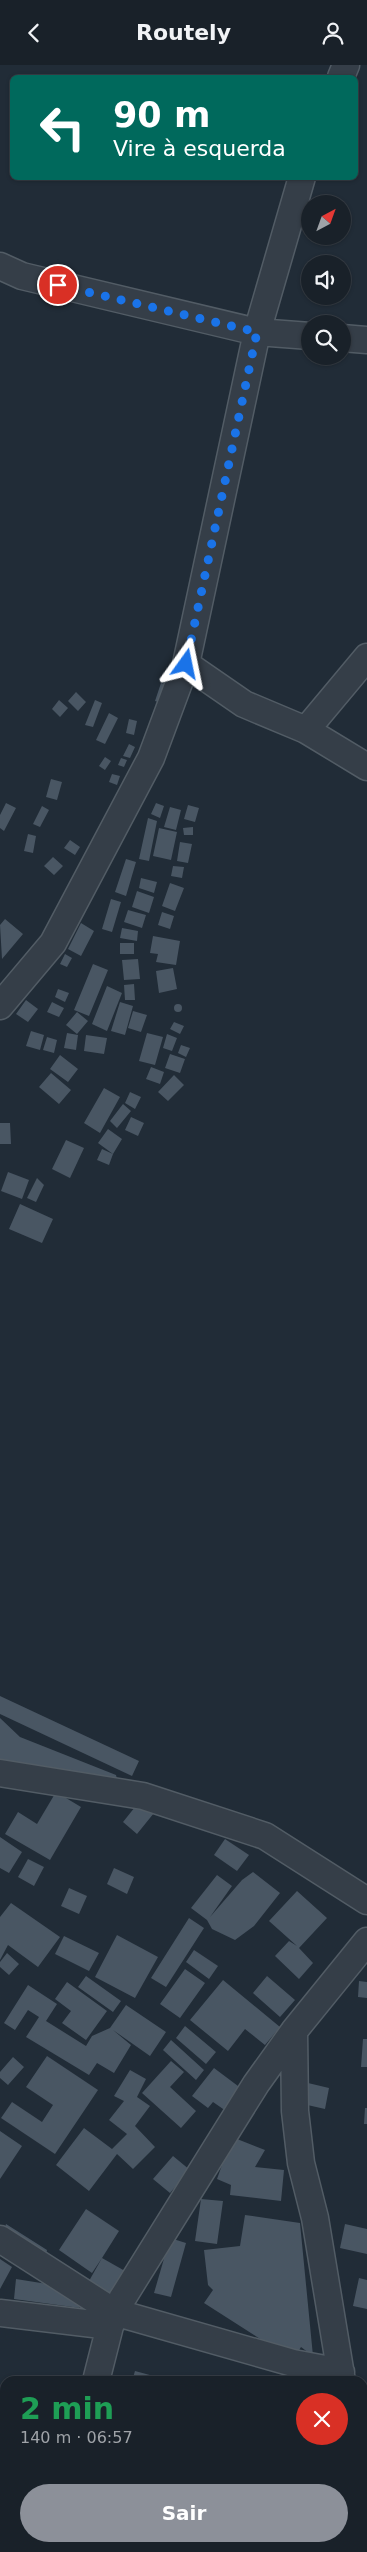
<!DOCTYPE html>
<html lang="pt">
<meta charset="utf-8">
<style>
body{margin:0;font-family:"DejaVu Sans",sans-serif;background:#222931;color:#f1f3f6;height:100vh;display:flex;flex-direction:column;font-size:19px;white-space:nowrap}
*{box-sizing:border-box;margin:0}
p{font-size:16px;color:#9fa3a8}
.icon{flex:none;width:28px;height:28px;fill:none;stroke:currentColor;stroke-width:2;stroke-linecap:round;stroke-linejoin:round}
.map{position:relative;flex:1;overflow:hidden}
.sheet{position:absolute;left:0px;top:2311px;width:368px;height:176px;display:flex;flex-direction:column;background:#192129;border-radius:15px 15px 0 0;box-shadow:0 1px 4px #0004,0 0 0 1px #373e46}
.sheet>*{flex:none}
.hud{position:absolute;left:10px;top:10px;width:348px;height:105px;border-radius:8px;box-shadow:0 1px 4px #0004,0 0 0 1px #373e46;background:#00695c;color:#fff;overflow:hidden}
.needle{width:32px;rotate:41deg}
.controls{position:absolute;left:301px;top:130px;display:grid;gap:10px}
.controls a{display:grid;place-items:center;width:50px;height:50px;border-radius:50%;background:#192129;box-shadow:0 1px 4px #0004,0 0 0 1px #373e46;font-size:25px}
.pin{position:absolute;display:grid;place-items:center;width:42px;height:42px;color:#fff;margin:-21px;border:2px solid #fff;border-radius:50%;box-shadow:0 1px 5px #0007}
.me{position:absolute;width:55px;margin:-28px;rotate:12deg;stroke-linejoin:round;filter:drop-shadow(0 0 4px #0008)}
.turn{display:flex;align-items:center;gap:18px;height:105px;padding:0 20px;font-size:22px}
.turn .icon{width:65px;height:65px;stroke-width:2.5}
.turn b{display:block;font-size:35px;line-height:42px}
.round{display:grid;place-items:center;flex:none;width:52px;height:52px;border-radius:26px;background:#222931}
.headline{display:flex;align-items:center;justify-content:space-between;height:85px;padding:0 20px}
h1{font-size:30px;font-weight:600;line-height:38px;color:#1e9e55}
.primary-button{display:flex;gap:10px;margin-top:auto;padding:10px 20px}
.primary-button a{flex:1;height:58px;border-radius:30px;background:#8c9099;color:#fff;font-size:20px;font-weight:600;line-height:58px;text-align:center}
header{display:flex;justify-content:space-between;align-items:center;height:65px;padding:0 20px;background:#192129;font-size:22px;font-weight:600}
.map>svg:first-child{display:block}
.building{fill:#495663}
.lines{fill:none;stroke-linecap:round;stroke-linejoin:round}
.minor-casing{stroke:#525c65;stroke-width:29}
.minor{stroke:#353e48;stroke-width:26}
.route{stroke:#1a73e8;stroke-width:9;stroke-dasharray:0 16.2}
</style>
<header><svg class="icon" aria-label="back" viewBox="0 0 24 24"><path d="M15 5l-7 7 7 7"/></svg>Routely<svg class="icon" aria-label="person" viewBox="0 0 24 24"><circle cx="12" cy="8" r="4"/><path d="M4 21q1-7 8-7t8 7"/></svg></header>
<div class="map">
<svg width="367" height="2487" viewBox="0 0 367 2487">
<rect width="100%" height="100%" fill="#212c37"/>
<path class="building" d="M161,618L168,620L163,638L155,636Z
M76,627L86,637L78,646L68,636Z
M59,635L68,643L60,652L52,644Z
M95,635L102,638L93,662L85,660Z
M109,648L118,653L105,679L96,675Z
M129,654L137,656L134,670L126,668Z
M129,679L135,682L130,693L123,691Z
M105,692L111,696L105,705L99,701Z
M121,693L127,695L124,702L118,700Z
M112,709L120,711L117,720L109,717Z
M51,714L62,717L57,735L46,732Z
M6,738L16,743L4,766L0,763V750Z
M156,738L164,741L160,753L151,749Z
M188,740L199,743L195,757L184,754Z
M42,741L49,745L40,762L33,759Z
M170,742L181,745L176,765L164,762Z
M148,753L157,756L149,796L139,794Z
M193,762V770H184L183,763Z
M159,763L177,767L171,795L153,791Z
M28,769L36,771L33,788L24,786Z
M70,775L80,782L75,790L64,783Z
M180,777L192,779L188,798L177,796Z
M53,792L63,801L54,810L44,801Z
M126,794L136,797L126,831L115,827Z
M173,801L184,802L182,813L171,811Z
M141,813L157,817L154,828L139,823Z
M170,818L184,823L175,846L162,841Z
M137,826L154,832L149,848L132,842Z
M111,834L121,837L112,867L102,864Z
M128,845L146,850L142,863L124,857Z
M162,847L174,851L170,864L158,860Z
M5,854L23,869L2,894L0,860Z
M81,858L94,866L81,891L68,884Z
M122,863L138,866L137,876L120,873Z
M153,871L180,876L176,900L156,897L158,889L150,888Z
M120,878H134V889H120Z
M65,889L72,893L67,902L60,899Z
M138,894L140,914L124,915L122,895Z
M93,899L108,905L89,951L74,945Z
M173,903L177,924L159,928L156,906Z
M134,919L135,935H125L124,920Z
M107,921L122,928L107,966L92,959Z
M58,924L69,928L65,937L55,932Z
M26,935L38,944L28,957L16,949Z
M52,937L64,943L59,952L47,947Z
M120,937L133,941L125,970L111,966Z
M174 943a4 4 0 1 1 8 0a4 4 0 1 1-8 0Z
M133,946L147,950L141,967L128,963Z
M77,947L88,956L77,969L66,960Z
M174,957L184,961L180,969L170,964Z
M31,966L44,970L40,985L26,981Z
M67,968L78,970L76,985L64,983Z
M147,968L163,972L155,1000L139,996Z
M167,969L177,973L172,986L163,983Z
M86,970L107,973L104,989L84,986Z
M47,972L57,975L54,988L43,985Z
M181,980L190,983L186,992L178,988Z
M170,989L185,994L180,1008L165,1003Z
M60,990L78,1004L68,1017L50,1004Z
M151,1002L164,1007L160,1019L146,1014Z
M51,1008L71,1025L59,1039L39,1022Z
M174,1010L184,1020L168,1036L158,1027Z
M104,1023L120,1032L100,1068L84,1058Z
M130,1027L141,1032L135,1044L125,1038Z
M123,1039L131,1046L117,1063L110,1056Z
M131,1052L144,1058L138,1071L125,1065Z
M0,1058H10L11,1079H0Z
M108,1064L122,1074L113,1089L98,1078Z
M66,1075L84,1083L70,1113L52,1104Z
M102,1084L113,1089L109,1100L97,1095Z
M8,1107L29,1115L22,1134L1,1126Z
M37,1113L44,1120L36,1137L27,1133Z
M20,1139L53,1154L42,1178L9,1164Z
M0,1631L139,1696L132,1711L0,1649Z
M0,1653L20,1672L116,1710L120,1725L0,1700Z
M56,1727L81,1742L50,1795L5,1769L18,1747L37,1759Z
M139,1737L154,1748L137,1769L123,1757Z
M0,1772L22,1787L9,1808L0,1803Z
M225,1774L249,1790L237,1806L214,1790Z
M28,1794L44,1802L34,1821L18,1812Z
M114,1803L134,1812L127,1829L107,1819Z
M253,1807L280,1828L254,1861L235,1875L212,1864L207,1855L191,1843L217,1810L232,1821L210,1852L242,1815Z
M69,1823L87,1831L79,1849L61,1841Z
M297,1826L327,1853L299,1883L313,1898L299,1914L275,1891L289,1876L297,1881L269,1856Z
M11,1838L60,1872L38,1902L8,1880L0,1895V1852Z
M189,1853L204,1863L166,1922L151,1913Z
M117,1870L158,1892L135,1933L95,1912Z
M64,1871L99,1888L89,1906L55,1889Z
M194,1885L218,1901L209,1914L186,1897Z
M7,1888L19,1899L9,1910L0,1902V1897Z
M185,1904L205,1918L180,1953L160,1939Z
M86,1911L121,1936L113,1947L78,1922Z
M267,1911L295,1935L280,1952L253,1928Z
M223,1915L280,1962L265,1980L245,1964L228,1986L190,1955Z
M359,1916L367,1917V1933L358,1932Z
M67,1917L107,1946L86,1975L62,1958L71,1946L55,1934Z
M28,1920L57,1939L46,1956L86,1981L92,1971L110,1963L126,1940L166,1967L150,1991L113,1965L131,1980L114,2008L97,1998L89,2010L26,1972L39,1952L28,1945L15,1965L4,1958Z
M185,1961L216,1987L206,1999L176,1973Z
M363,1974H367V2002H361Z
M171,1975L204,2005L196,2015L163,1985Z
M47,1991L98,2025L55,2089L1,2053L12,2037L42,2057L53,2040L26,2022Z
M13,1992L24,2002L8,2020L0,2013V2007Z
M171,1996L184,2007L170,2022L196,2046L181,2063L142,2028Z
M214,2003L242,2024L226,2046L213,2037L208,2043L192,2031Z
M130,2005L146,2014L137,2032L150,2041L135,2061L155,2082L133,2104L117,2089L89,2126L56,2100L84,2063L112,2084L127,2069L109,2055L124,2036L114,2031Z
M308,2018L329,2023L325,2044L303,2039Z
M365,2043H367V2059H364Z
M0,2066L22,2081L0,2114Z
M232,2072L265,2085L255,2102L284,2105L281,2136L230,2130L231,2120L217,2114Z
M173,2091L190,2105L170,2128L153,2114Z
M201,2134L223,2136L217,2179L195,2176Z
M86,2144L119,2166L102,2193L125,2206L118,2233L89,2216L102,2193L92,2208L59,2185Z
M245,2150L300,2158L313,2291L301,2282L293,2295L204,2238L213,2225L208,2220L204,2185L240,2181Z
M6,2159L47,2185L44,2198L2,2172Z
M345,2159L367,2164V2189L340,2183Z
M170,2173L186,2178L171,2232L154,2228Z
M0,2194L12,2202L0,2224Z
M359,2213L367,2215V2244L353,2241Z
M16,2214L66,2222L80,2243L14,2234Z
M135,2306L172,2316H132Z
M143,2482H176L175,2487H142Z
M278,2482H301V2483L279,2487Z
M103,2483L104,2487H74V2485Z"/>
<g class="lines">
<defs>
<path id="minor" d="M341,12L346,0
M0,201L22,211L257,267L310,271
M342,273L367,275
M186,599L244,639L306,665L367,702
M306,665L367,592
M0,941L53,878L151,693L186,599L257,267L302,112
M0,1708L143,1731L265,1771L367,1836
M294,1966L295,2046L301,2098L315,2153L342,2316
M0,2174L114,2247L293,2298L341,2307
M0,2248L110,2261
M96,2316L110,2261L122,2234L256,2019L294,1966L367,1876
M362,2413L367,2434
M55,2487L56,2482"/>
</defs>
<use href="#minor" class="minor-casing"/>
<use href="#minor" class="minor"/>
</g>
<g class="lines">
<path class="route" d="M58,220L257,267L186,599"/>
</g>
</svg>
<div class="controls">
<a><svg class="needle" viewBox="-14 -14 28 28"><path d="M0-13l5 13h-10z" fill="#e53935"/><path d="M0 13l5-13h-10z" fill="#9fa3a8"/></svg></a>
<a><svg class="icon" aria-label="sound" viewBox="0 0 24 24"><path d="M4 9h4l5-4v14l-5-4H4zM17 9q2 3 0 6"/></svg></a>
<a><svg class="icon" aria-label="search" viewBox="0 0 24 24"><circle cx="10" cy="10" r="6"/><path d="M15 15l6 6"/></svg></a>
</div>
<div class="pin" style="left:58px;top:220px;background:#d93025"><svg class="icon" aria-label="arrive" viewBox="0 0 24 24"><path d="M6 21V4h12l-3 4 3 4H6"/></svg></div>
<svg class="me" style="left:186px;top:599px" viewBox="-20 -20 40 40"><path d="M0-17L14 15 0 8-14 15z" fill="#1a73e8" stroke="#fff" stroke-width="4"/></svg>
<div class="hud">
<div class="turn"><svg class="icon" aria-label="left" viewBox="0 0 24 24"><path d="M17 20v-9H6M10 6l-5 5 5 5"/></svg><div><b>90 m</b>Vire à esquerda</div></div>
</div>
<section class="sheet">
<div class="headline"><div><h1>2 min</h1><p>140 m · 06:57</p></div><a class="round" style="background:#d93025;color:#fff"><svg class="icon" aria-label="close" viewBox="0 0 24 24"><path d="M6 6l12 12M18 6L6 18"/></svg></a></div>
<div class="primary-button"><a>Sair</a></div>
</section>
</div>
